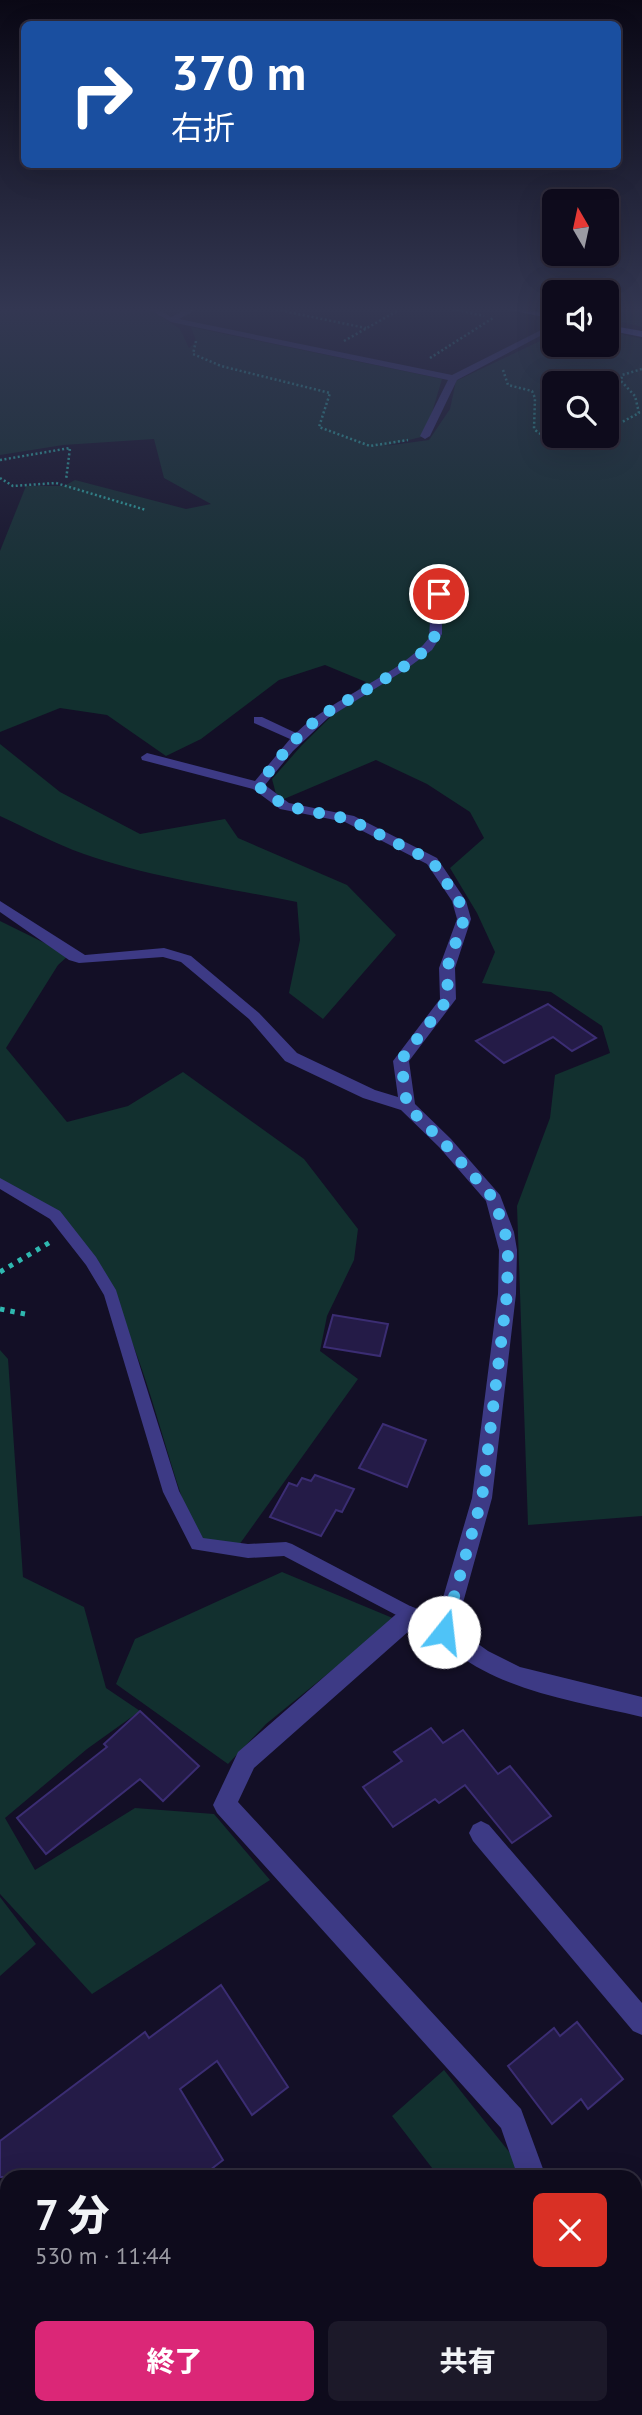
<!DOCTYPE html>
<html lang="ja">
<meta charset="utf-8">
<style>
body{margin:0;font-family:"PT Sans","Noto Sans JP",sans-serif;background:#1c1929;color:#f1f3f6;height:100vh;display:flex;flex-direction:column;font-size:26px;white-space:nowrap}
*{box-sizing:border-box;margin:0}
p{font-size:23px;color:#9b9ba3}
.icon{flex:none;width:38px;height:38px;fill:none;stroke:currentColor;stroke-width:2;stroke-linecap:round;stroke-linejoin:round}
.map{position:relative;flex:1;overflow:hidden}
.sheet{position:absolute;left:0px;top:2170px;width:642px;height:245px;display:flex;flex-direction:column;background:#0e0b1c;border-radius:21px 21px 0 0;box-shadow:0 7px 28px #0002,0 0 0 2px #2e2b3b}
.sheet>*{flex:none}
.hud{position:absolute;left:21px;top:21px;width:600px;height:147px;border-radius:10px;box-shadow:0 7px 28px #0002,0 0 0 2px #2e2b3b;background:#1a4fa0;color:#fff;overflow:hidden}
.needle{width:46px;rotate:351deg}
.controls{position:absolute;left:542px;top:189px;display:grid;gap:14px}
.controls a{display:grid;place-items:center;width:77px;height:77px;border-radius:10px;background:#0e0b1c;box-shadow:0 7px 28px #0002,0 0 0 2px #2e2b3b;font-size:35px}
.pin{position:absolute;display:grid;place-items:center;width:60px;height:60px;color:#fff;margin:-30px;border:4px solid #fff;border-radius:50%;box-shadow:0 2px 7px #0007}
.me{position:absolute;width:77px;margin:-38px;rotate:16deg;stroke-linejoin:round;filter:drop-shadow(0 0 5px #0008)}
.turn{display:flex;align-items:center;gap:24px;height:147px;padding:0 35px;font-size:32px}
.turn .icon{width:91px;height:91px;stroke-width:2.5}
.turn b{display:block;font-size:49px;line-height:60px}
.round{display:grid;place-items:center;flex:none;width:74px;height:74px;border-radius:10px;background:#1c1929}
.summary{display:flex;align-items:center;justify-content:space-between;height:119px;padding:0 35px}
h1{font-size:42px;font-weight:800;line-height:52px}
.primary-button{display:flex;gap:14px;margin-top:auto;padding:14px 35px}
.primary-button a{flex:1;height:80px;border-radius:10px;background:#db2777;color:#fff;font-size:28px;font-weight:800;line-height:80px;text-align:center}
.primary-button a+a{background:#1c1929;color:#f1f3f6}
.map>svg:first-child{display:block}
.green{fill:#12302f;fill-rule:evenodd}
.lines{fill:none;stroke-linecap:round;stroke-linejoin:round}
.river{fill:#0a1f44;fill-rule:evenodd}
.building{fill:#241b47;stroke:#3b2d73;stroke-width:2}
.path-far1{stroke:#2fb8b0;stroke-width:2.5;stroke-dasharray:2 2.5;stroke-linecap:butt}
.path{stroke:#2fb8b0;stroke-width:5;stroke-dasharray:4.5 6;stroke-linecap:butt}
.lane{fill:#3d3a85;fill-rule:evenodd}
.street{fill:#3d3a85;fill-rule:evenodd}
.secondary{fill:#6f6bff;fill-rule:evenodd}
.route{stroke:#4fc3f7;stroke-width:12;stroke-dasharray:0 21.6}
</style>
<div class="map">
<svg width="642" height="2415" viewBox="0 0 642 2415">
<rect width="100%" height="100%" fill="#130f26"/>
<path class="green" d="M0,307H146L180,329L189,348L196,341L191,327L442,379L425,436L385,446L429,440L450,409L456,381L542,340L555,338V345H607V332H611L642,339V1516L528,1525L517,1206L550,1118L555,1075L610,1053L602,1026L551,992L482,983L495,952L477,913L450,868L484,838L470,812L427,784L376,760L284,799L276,794L272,779L302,745L366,682L325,665L279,680L201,739L166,756L107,715L60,708L0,732V551L26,486H64L75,480L186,509L211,504L164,478L154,439L63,445L0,455ZM555,383H607V436H598L580,447L578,446L595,436H555Z
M619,307H642V327L607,318V311Z
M0,744L60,792L140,834L225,819L238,838L347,885L396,935L323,1019L289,993L300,940L297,902C223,887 144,877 73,850C48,840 24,827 0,816Z
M0,921L69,955L58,965L6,1048L67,1122L128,1106L183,1072L304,1159L358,1229L354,1260L327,1316L320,1351L358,1379L239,1545H200C156,1443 145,1319 69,1233C55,1217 19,1197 0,1183Z
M0,1350L8,1359L23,1577L84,1607L106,1688L140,1711L87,1749L5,1818L35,1870L135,1808L214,1814L270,1880L92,1994L0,1894Z
M282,1572L395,1619L266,1724L228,1764L116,1684L135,1639Z
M0,1897L36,1944L0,1976Z
M444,2070L514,2158L519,2177H439L392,2116Z"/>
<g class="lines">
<path class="river" d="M642,2292V2374L635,2376V2294Z
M510,2408H595L593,2415H507Z"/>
</g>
<path class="building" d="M548,1004L596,1038L572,1051L553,1037L504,1063L476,1041Z
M333,1315L388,1324L380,1356L324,1347Z
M383,1424L426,1440L407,1487L359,1468Z
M315,1475L354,1489L342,1512L336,1510L321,1536L270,1517L289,1483L297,1486L302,1478L311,1481Z
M140,1711L199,1766L163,1801L140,1779L46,1854L17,1818L107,1747L104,1744Z
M431,1728L443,1743L463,1730L498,1774L510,1766L551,1816L512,1843L465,1785L439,1803L435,1799L393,1827L363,1787L402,1761L394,1752Z
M221,1985L288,2087L252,2115L217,2061L180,2089L223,2160L201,2177H0V2141L145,2032L149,2038Z
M577,2022L623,2079L588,2109L581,2099L552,2124L508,2066L554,2028L560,2036Z"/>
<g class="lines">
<path class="path-far1" d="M263,307L366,328
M444,307L484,316
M607,308L612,307
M196,341L193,354L221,366L330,393L319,427L370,446L408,440
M344,341L404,307
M430,358L493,318
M503,370L508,385L532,391L535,398L534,429C556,447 573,450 598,436
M607,430L639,413L635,396L621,381L622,375L642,369
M0,460L70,448L66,480
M0,478L13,486L56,483L146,510"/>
<path class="path" d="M0,1272L52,1241
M0,1309L30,1315"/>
<path class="lane" d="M0,1178L60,1211L96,1257L116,1290L179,1491L203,1538L248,1544L286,1542L292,1544L450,1627L453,1632L450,1637L444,1640L438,1637L284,1556L248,1558L192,1549L163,1492L104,1295L86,1265L50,1219L0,1189Z
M642,2383V2411L638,2415H610L613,2408H635V2386Z"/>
<path class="street" d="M145,307H154L171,317L191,307H201L179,319L452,375L555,323V328L457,380L430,436L425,439L420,436L448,380L171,322Z
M439,578L448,580L442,606V634L432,650L405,670L328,718L293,751L265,785L289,803L354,816L437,858L466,901L471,919L455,968L456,999L409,1061L415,1104L451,1139L500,1195L514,1232L517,1250L516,1294L492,1498L456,1628L488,1651L520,1667L642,1697V1717C579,1702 510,1693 457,1654C448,1647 438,1642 433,1632L472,1498L498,1294L499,1250L486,1201L439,1147L401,1110L363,1098L285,1061L249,1019L181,962L163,957L79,963L69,960L0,912V901L85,955L164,948L191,956L259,1013L297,1053L375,1090L398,1097L393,1061L440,999L439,968L457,919L452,901L427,864L345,822L280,809L253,789L142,760L141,757L147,753L255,781L290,739L254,723V717H262L296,733C334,696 401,675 429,638L431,603Z
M410,1606L418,1609L421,1616L418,1623L254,1768L238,1802L521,2109L546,2177H518L501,2128L217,1813L213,1805L238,1752L402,1609Z
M481,1821L489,1825L642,2003V2035L633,2031L473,1841L469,1833L473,1825Z
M589,2408H620L623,2415H592Z"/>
<path class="secondary" d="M494,307H510L555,314V319Z
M607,325L642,331V337L607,330Z
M642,2211V2242L635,2245V2214Z
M371,2408H410L407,2415H368Z"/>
</g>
<linearGradient id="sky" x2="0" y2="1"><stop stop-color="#0a0815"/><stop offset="0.48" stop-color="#333752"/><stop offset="1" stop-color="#333752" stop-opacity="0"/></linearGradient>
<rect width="642" height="645" fill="url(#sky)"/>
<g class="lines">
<path class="route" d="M439,594C435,609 441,628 432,641C419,664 353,696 329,711C300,730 279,758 258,786L285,806L349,819L432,861L459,901L464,919L447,968L448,999L401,1060L407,1106L444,1143L494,1199L505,1232L508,1250L507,1294L482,1498L444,1632"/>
</g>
</svg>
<div class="controls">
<a><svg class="needle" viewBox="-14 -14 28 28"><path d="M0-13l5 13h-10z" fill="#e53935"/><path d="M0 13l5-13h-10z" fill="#9b9ba3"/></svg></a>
<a><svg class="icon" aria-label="sound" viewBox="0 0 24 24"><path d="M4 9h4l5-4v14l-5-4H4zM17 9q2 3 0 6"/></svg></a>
<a><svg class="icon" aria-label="search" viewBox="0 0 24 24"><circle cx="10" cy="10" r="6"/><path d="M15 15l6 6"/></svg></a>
</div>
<div class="pin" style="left:439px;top:594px;background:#d93025"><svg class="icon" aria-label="arrive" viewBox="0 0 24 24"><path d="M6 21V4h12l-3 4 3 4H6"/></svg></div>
<svg class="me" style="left:444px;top:1632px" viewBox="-20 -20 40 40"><circle r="19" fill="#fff"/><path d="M0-13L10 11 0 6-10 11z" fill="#4fc3f7"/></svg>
<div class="hud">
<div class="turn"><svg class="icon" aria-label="right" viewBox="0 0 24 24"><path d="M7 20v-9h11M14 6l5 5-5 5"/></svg><div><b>370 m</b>右折</div></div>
</div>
<section class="sheet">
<div class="summary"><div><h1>7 分</h1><p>530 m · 11:44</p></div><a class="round" style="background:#d93025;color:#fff"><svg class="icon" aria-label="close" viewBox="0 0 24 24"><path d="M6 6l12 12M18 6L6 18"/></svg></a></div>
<div class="primary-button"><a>終了</a><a>共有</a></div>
</section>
</div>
